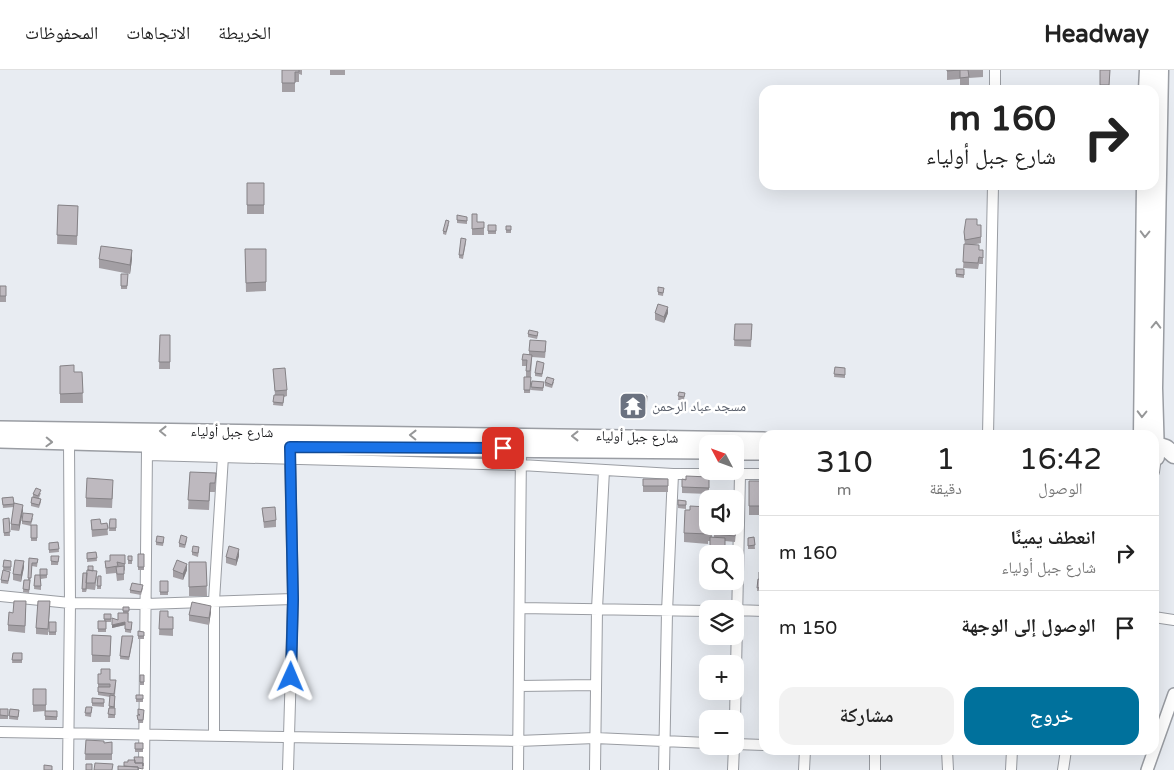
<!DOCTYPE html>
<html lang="ar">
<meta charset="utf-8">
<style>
body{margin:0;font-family:"Varela Round","Noto Naskh Arabic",sans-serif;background:#f2f2f2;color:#222;direction:rtl;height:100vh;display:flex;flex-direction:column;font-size:19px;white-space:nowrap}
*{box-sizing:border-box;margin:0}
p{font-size:16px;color:#767676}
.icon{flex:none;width:28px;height:28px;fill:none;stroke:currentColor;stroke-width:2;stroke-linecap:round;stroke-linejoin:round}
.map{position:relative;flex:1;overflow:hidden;direction:ltr}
.sheet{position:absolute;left:759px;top:360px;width:400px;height:325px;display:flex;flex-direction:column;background:#fff;border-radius:15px;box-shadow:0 5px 20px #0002;direction:rtl}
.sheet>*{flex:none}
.guide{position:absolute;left:759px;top:15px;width:400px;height:105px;border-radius:15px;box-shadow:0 5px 20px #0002;direction:rtl;background:#fff;color:#222;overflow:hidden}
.needle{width:32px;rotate:311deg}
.buttons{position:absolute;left:699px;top:365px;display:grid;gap:10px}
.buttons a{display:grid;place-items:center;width:45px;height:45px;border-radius:10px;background:#fff;box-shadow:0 5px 20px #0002;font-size:25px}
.pin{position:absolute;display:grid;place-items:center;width:42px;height:42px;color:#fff;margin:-21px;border-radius:10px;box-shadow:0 2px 8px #0006}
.me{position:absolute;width:55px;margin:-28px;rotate:1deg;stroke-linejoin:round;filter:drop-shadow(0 0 4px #0008)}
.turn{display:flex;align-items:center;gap:18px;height:105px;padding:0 20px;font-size:22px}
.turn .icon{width:65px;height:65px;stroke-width:2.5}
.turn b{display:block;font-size:35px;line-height:42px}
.eta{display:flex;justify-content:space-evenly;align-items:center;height:85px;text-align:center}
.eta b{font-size:30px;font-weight:600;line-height:35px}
.button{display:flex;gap:10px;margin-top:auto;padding:10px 20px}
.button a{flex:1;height:58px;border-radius:15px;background:#00719c;color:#fff;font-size:20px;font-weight:600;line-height:58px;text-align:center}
.button a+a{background:#f2f2f2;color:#222}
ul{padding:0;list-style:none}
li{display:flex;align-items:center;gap:15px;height:75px;padding:0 20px;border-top:1px solid #e0e0e0}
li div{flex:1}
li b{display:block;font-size:19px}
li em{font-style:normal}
header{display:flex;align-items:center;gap:30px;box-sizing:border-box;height:70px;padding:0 25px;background:#fff;border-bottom:1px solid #e0e0e0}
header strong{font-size:24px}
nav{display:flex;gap:28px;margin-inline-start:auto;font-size:18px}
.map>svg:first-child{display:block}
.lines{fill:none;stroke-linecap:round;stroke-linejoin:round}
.minor-casing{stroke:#9a9da3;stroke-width:12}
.tertiary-casing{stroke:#9a9da3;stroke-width:14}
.primary-casing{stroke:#9a9da3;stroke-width:18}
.trunk-casing{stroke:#9a9da3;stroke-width:19}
.minor{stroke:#fff;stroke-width:10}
.tertiary{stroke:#fff;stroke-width:11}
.primary{stroke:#fff;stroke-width:15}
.trunk{stroke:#fff;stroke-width:16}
.wall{fill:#a39fa4}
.shaded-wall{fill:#858286}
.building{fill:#beb9bf;stroke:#858286}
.oneway{stroke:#969798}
.route-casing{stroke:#114b97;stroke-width:12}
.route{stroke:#1a73e8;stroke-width:9}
.labels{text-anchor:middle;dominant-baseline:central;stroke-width:5;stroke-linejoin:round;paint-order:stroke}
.worship-label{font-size:14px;fill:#5b616d;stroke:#fff;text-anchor:start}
.street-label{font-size:14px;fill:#16171a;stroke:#fff}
</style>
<header>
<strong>Headway</strong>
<nav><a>الخريطة</a><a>الاتجاهات</a><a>المحفوظات</a></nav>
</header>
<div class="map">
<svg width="1174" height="700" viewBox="0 0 1174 700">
<rect width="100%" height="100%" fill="#e8ecf2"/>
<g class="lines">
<defs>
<path id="minor" d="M995,20V0
M988,365L993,115
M148,385L521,395L673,404H764
M1154,402L1156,387
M0,526L70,533L146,534L293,529
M520,538L708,541
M735,540L764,541
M1154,547L1174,550
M519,616L595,615
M735,649L740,404
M0,662L518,671L595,668L708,673
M214,664V531L223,386
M735,674L764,675
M947,680L948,700
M68,700L70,533L69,372
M144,700L147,379
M288,700L293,529L290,384
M518,700L521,378
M595,700L597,539L604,400
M664,700L667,542L673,404
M733,700L734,676
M804,700L805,680
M875,700V680
M1011,700L1012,680
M1063,700L1066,680"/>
<path id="tertiary" d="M1147,700L1174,624"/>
<path id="primary" d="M0,359L764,370
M0,370L250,377L708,381
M735,382H764"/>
<path id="trunk" d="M1147,20L1148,0
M1142,365L1145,115
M1154,374L1166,378L1174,385
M1156,387L1154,318L1160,0"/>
</defs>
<use href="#minor" class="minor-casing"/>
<use href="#tertiary" class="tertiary-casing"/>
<use href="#primary" class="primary-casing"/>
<use href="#trunk" class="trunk-casing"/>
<use href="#minor" class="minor"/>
<use href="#tertiary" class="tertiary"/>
<use href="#primary" class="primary"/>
<use href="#trunk" class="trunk"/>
</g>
<path class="wall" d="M282,0H302V5L299,4V12H295V22H282Z
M330,0H345V5H330Z
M947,0H983V7L969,8V17H960V9L947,10Z
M1100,0H1110L1109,20H1100Z
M247,113H264V144H247Z
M58,135L78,136L77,175L57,174Z
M472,144L477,152H484V165H472Z
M467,147V154L457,153V150Z
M449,154L446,165L443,164V161Z
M488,155H496V164H488Z
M977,155H981V173L972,175L979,180H983V194H979L978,199L963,198L965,174L964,168V162Z
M506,156H511V163H506Z
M466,172L463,189L459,188V185Z
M245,179H266V221L246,222Z
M99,189H132L130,204L99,198Z
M956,199H964V208L956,207Z
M121,204H128L127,219H121Z
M0,216H6V232H0Z
M664,218L663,226L658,225V222Z
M655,243H668L664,253L655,250Z
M735,254H752L751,277L734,276Z
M528,264L538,265L537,269L528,267Z
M160,265H170V299H159Z
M546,277L545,288L532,287L530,323H524V307H526V296H522V290L529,284V281Z
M60,296L74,302H82L83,333H60Z
M544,296L542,307L535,306V303Z
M835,297L845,298V308L834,307Z
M273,299L287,320V326L284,327L283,336L273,335L275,325Z
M532,311L544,312L543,321L531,320Z
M545,312H554L552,318L545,316Z
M679,322L685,323L684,330H678Z
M647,332L646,344L634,343V336Z
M190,402L216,413L215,422H210L209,440L188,439Z
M709,407V424L682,423V409Z
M643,409H668V422H643Z
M749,411H764V460H761V445H749Z
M113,419L112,438L86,437V428Z
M41,423L39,428L41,432L39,438L31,436V433L35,428L33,427V424Z
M13,427L14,436L23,441L19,461L11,460V454L14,437L3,438L2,428Z
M678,430L686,431V439L678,438Z
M262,438L276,450V457L264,458Z
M690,440L708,456H712V467H714V456H726V461L736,462L735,472L725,471V484H710V471H708V474L684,472V463Z
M9,448L10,466H4L3,452Z
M33,448L31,455H37V471H31V456L22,454V451Z
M110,449H116V461H109Z
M91,450L101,454L107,453L108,465L92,467Z
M754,467L755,479H748V468Z
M164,470L163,476L156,475V472Z
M187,470L185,478L179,477V473Z
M58,472L59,482L49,483V473Z
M199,480L198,487L192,485V482Z
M96,482L97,491L87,492V483Z
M138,484H144V500H138Z
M125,485V501L124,500V510L117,511L116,503L106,504L105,491H110Z
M51,486H59L58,495H51Z
M128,486H132V494H128Z
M239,486L236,496L226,493V487Z
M29,488L38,489L37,497L32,496L29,523L23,522L24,510H28Z
M4,490L11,491V501L3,500Z
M189,492H206L207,526H189Z
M24,497L21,512L13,510V504Z
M47,499V508L41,509V520L34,519L35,505H40Z
M173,500H187L183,510L173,507Z
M93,501L97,507L95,520L87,519L86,522H82L83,503H87Z
M759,502H764V520L757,521L758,509L759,510Z
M10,505L8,514L1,513V510Z
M98,506H101V519H97Z
M160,511H168V525H160Z
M143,518L141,525L130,523V520Z
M123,537H129L128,552H132L131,563L125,562V555L112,558L123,543Z
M26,538L25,563L8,561V555Z
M50,538L48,565L36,564V558Z
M160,541L168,547H173V566L159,565Z
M211,542L209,555L189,551V545Z
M104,544H111V552H106V562H98V551H104Z
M49,552H56V565H49Z
M138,561L144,562V569H138Z
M92,565L111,566L110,592H92Z
M122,566L133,570L129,590L120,589Z
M13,583H22V593H12Z
M98,604L110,610H116L115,626V648H108L110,627L98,625Z
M140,605H144V615H140Z
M33,619H46V641H57V650H45V641L33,642Z
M136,625H143V632H136Z
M104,629V637L92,636V633Z
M86,637H92L91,647L85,646Z
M0,639H8V649H0Z
M10,639L19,640L18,650L9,649Z
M138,639L144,643L143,653H138Z
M86,670L104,673L112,672V690H85Z
M135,673H143V682H135Z"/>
<path class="shaded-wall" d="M132,180V189L130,204V195Z
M668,237V243L664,253V247Z
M23,435V441L19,461V455Z
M239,479V486L236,496V490Z
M24,491V497L21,512V505Z
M187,494V500L183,510V504Z
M211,536V542L209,555V548Z
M125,552V555L112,558V555Z"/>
<path class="building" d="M282,0H299V2H295V13H282Z
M947,0H968L969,7L960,8V0L947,1Z
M1100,0H1110L1109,15H1100Z
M247,113H264V135H247Z
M58,135L78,136L77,166L57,165Z
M472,144H477V152H484V158L472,159Z
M457,145L467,147V151L457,150Z
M966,149H977V155H981V167L965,170L964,162Z
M446,150L449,151L446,162L443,161Z
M488,155H496V161H488Z
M506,156H511V160H506Z
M461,168L466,169L463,185H459Z
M964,174L979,175V180H983V188L979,187L978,193L963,192Z
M101,176L132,180L130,195L99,189Z
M245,179H266V212L246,213Z
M956,199H964V205L956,204Z
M121,204H128L127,216H121Z
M0,216H6V226H0Z
M658,217L664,218L663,223L658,222Z
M658,234L668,237L664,247L655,243Z
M735,254H752L751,270H734Z
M529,260L538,262L537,266L528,264Z
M160,265H170V292H159Z
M530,270L546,271L545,282L529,281Z
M523,284L532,285L530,301H526L527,290H522Z
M537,291L544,293L542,304L535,303Z
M74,295V302H82L83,323L60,324V296Z
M835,297L845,298V305L834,304Z
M285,298L287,320L275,321L273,299Z
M524,307H531L530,320H524Z
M547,307L554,309L552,315L545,312Z
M532,311L544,312L543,318L531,317Z
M679,322L685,323L684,327L678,326Z
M274,325H284L283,333L273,332Z
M636,325L647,326L646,338L634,336Z
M190,402L216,403L215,413H210L209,431L188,430Z
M686,406L709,407V418L682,417V409L686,410Z
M87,408L113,410L112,429L86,428Z
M643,409H668V416H643Z
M749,411H764V436H749Z
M36,418L41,420L38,426L33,424Z
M13,427L14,434L3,435L2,428Z
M32,427L41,429L39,435L31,433Z
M678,430L686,431V435H678Z
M14,433L23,435L19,455L11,454Z
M690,436L708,437V456H712V462H708V464L684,463L685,440H690Z
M275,437L276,450L264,452L262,438Z
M761,441H764V454H761Z
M23,443L33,444L31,452L22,451Z
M9,448L10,462L4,463L3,449Z
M100,449L101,454L107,453L108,459L92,460L91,450Z
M110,449H116V458H109Z
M31,455H37V468H31Z
M714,456H726L725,460L736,462L735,466L714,464Z
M181,465L187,467L185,475L179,473Z
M157,466L164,467L163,473L156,472Z
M710,467L725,468V480H710Z
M754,467L755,475L748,476V468Z
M58,472L59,479L49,480V473Z
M193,476L199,477L198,483L192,482Z
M229,476L239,479L236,490L226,487Z
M96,482L97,488L87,489V483Z
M138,484H144V497H138Z
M110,485H125V494L117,492L118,496L106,498L105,491H110Z
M51,486H59L58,492L51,491Z
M128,486H132V491L128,490Z
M29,488L38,489L37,493H32L31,508H28Z
M4,490L11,491V497H3Z
M15,490L24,491L21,505L13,504Z
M177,490L187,494L183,504L173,500Z
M189,492H206L207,516L189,517Z
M88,496H93V501L88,500Z
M124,496V504H117L116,497Z
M40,499H47V505H40Z
M3,500L10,502L8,511L1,510Z
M87,500L97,501L95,513H86Z
M759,502H764V508L759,509Z
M83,503H87L86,519H82Z
M35,505H40L41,516H34Z
M98,506H101V516H97Z
M758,509L764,510V517L757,518Z
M24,510H30L29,520L23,519Z
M160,511H168V522H160Z
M132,513L143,515L141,522L130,520Z
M14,531H26L25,556L8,555L9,542L13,543Z
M38,531H50L48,559L36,558Z
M192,532L211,536L209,548L189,545Z
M123,537H129V541H123Z
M160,541H168V547H173V559H159Z
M118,543H128V552H132L131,560L125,559V552L112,555V548L118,550Z
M104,544H111V549H104Z
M98,551H106V559H98Z
M49,552H56V562H49Z
M138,561L144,562V566H138Z
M92,565L111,566L110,586L92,585Z
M122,566H133L129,587L120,586Z
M13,583H22V590H12Z
M101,599H110V610H116L114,624L98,622V617H110V614H98V604H101Z
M140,605H144V612H140Z
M33,619H46V635H33Z
M110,625L115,626L114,637L109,636Z
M136,625H143V629H136Z
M92,628L104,629V633H92Z
M86,637H92L91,643H85Z
M109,638H115V645L108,644Z
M0,639H8V646L0,645Z
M10,639L19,640L18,647L9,646Z
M138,639L144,640L143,650H138L137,645H140L138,644Z
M45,641H57V647L45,646Z
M86,670L104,671V673L112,672V684H85Z
M135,673H143V679H135Z
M134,687H143V696V693H135Z
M128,690H135V693H143V699L138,698V697L124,696V692H128Z
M95,693L113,694L112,700H94Z
M86,694H92V700H86Z
M44,695L52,696V700H44Z
M118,696L138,697V700H118Z"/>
<defs><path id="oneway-chevron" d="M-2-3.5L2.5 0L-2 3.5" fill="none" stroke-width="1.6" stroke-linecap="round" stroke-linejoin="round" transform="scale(1.25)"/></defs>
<g class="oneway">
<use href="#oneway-chevron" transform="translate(1145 164) rotate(91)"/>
<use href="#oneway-chevron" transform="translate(1156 255) rotate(-89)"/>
<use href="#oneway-chevron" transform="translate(1142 344) rotate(91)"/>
<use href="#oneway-chevron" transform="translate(163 361) rotate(-179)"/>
<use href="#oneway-chevron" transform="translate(413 365) rotate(-179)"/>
<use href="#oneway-chevron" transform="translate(575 366) rotate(-180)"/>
<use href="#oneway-chevron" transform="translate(49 372) rotate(2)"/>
</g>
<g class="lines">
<defs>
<path id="route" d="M291,607L293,529L290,377L503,378"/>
</defs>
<use href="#route" class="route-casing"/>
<use href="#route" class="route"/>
</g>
<defs>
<symbol id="temple-square" viewBox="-11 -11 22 22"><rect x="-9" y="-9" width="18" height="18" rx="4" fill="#6b7280" stroke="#fff"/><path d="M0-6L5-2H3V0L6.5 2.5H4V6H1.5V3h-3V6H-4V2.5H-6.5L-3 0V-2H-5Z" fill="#fff"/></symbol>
</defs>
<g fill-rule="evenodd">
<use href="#temple-square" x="617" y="320" width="32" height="32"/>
</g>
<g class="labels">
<g class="worship-label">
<text x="652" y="336">مسجد عباد الرحمن</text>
</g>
<g class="street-label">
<text transform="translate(232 362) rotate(1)">شارع جبل أولياء</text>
<text transform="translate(637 367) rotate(2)">شارع جبل أولياء</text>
</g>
</g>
</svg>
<div class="buttons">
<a><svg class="needle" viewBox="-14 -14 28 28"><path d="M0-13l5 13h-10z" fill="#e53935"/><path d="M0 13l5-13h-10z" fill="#767676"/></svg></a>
<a><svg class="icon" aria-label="sound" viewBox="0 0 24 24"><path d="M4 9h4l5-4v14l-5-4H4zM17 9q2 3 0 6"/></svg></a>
<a><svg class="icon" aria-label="search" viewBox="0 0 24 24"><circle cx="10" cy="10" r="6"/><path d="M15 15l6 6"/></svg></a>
<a><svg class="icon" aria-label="layers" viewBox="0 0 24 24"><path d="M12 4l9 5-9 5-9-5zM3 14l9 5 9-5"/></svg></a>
<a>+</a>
<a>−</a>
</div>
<div class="pin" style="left:503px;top:378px;background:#d93025"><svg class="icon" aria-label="arrive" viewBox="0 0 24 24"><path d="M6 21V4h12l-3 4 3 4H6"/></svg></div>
<svg class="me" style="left:291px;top:607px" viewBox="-20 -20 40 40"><path d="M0-17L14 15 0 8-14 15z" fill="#1a73e8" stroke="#fff" stroke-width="4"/></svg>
<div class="guide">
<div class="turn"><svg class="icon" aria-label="right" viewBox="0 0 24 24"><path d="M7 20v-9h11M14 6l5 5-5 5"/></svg><div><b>160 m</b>شارع جبل أولياء</div></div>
</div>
<section class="sheet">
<div class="eta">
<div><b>16:42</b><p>الوصول</p></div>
<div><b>1</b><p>دقيقة</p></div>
<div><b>310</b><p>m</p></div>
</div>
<ul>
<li><svg class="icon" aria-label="right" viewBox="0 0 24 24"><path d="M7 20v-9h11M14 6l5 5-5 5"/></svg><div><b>انعطف يمينًا</b><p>شارع جبل أولياء</p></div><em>160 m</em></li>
<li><svg class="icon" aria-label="arrive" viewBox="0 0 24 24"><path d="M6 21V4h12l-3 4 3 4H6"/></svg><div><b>الوصول إلى الوجهة</b></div><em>150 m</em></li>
</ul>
<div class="button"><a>خروج</a><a>مشاركة</a></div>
</section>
</div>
